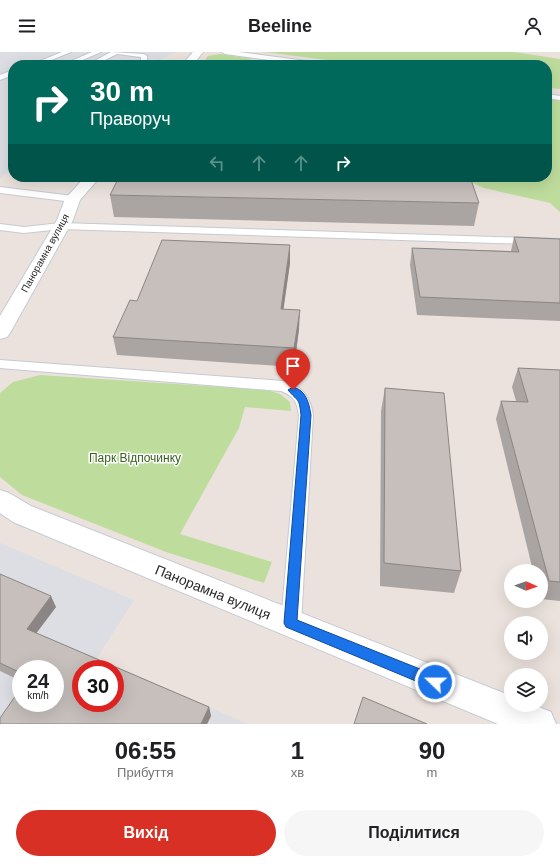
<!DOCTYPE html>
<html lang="uk">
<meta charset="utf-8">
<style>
body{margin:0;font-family:Arial,sans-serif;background:#f6f6f6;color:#202124;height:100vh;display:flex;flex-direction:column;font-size:15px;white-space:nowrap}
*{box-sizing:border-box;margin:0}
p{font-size:13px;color:#757577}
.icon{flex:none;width:22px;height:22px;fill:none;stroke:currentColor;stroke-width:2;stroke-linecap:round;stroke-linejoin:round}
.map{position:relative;height:672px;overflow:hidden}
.panel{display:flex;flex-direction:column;background:#fff;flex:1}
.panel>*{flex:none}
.top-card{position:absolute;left:8px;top:8px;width:544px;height:122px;border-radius:16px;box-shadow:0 4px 16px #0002;background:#00695c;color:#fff;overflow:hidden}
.needle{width:26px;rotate:92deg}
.tools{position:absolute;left:504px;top:512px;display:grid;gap:8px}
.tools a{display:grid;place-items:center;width:44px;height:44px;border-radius:50%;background:#fff;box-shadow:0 4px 16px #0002;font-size:20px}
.speed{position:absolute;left:12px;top:608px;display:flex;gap:8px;font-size:20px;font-weight:700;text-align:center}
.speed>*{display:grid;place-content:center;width:52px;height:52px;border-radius:50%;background:#fff;box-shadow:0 4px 16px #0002;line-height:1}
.speed small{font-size:10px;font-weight:400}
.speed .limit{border:6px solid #d22;background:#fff;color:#111}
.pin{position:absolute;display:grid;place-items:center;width:34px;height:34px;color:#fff;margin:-41px -17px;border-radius:50% 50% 50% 0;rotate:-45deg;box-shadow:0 0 4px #0007}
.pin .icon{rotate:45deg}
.me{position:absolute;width:44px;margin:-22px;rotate:292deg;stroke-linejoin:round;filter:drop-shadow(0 0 3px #0008)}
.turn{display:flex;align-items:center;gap:14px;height:84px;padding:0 16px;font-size:18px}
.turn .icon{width:52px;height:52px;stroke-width:2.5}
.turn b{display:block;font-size:28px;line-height:34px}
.lanes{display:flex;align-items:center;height:38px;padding:0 16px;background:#0003;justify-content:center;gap:20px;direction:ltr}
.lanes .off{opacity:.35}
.eta{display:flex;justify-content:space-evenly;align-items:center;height:68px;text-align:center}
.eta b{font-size:24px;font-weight:800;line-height:28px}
.primary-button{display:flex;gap:8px;margin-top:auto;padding:8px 16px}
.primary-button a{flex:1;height:46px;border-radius:24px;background:#d93025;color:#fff;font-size:16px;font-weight:800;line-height:46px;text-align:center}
.primary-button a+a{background:#f6f6f6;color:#202124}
header{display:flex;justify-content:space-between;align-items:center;height:52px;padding:0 16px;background:#fff;font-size:18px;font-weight:800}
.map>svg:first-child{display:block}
.industrial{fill:#dddde4;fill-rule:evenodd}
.green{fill:#bedd9d}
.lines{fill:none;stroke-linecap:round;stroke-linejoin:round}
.lane-casing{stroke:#c5cad2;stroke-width:2}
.street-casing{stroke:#c5cad2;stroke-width:2}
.lane{fill:#fff;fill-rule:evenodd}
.street{fill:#fff;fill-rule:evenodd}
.wall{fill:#aaa4a2}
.shaded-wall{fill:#8b8684}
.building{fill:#c6bfbc;stroke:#8b8684;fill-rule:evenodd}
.route{fill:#1a73e8;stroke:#114b97}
.labels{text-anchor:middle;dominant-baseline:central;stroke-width:3;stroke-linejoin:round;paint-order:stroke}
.far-street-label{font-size:10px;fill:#2a2a2a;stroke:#fff}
.park-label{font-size:12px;fill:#39611f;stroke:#fff}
.near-street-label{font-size:14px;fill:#2a2a2a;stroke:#fff}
</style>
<header><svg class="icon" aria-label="menu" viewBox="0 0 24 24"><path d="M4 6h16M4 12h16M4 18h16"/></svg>Beeline<svg class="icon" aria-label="person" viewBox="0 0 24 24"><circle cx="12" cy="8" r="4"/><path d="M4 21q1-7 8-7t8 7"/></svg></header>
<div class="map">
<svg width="560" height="672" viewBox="0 0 560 672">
<rect width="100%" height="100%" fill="#ebe2dd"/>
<path class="industrial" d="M0,0H177L159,8L152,7L144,13H13V116L0,126Z
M0,491L134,548L97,606L247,672H0ZM21,617H55V651H21ZM81,617H115V651H81Z"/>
<path class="green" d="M264,0H514L560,7V37L547,36V13H367Z
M220,2L251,7L247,13H201L208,4Z
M547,47L560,49V160L550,151L484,136L459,125H547Z
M40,323L267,338L280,342L290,350L291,359L245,355L239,376L180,482L272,510L264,531L166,500L22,443L0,425V341L13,330Z"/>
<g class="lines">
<defs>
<path id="lane" d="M62,0H71L39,13H30Z
M92,0H101L71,13H62Z
M111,0L144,2L147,4V9L144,13H137L141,9V5L117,2L95,13H87Z
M222,0H239L321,11L324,13H306L225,2Z
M13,18V23L0,28V23Z
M547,42L560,44V48L547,46Z
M0,135L73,144L78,147L73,150L0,141Z
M61,171L560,187V193L61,177L24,181L0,178V172L24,175Z
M0,308L283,329C302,334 310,344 313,363L301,571L298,577L291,580L284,577L281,571L299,363C297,350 294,344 281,339L0,316Z"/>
<path id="street" d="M193,0H203L193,13H182Z
M85,125H100L80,148L73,168L10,281L7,285L0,287V264L57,168L65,147Z
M0,438L9,441L31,454L511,644V653H534L551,660L556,672H498L13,470L0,461Z"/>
</defs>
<use href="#lane" class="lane-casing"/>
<use href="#street" class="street-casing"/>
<use href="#lane" class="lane"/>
<use href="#street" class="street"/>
</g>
<path class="wall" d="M110,143L479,151L474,174L114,165Z
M514,185L560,187V269L417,263L410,213L412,196L511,199Z
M290,211L283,257L299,277L294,315L117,303L113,285L137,249Z
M518,316L560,318V549L541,547V519H533L496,367L501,349H516L512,335Z
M385,336L461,519L454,541L380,534L381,359Z
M0,522L56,555L36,581L209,655L211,664L207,672H0L55,651L21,617V629L0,619Z"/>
<path class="shaded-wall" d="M290,193V211L281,275V257Z
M300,258L299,277L294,315V296Z
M51,544L56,555L32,587L27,577Z
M209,655L211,664L207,672H201Z"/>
<path class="building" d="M119,125H470L479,151L110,143Z
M514,185L560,187V251L420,245L412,196L519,200Z
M162,188L290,193L281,257L300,258L294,296L113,285L130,248L137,249Z
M518,316L560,318V530L549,529L501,349L528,350Z
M385,336L444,341L461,519L384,511Z
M0,522L51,544L27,577L209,655L201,672H0V666L21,636V651H55V617H21V621L0,611ZM81,617H115V651H81Z
M363,645L427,672H354Z"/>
<path class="route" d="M293,335C306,338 309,351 311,363L297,568L440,625L442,630L440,635L435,637L286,575L284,571L301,363C299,345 298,350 288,338Z"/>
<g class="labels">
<g class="far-street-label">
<text transform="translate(45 201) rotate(-61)">Панорамна вулиця</text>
</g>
<g class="park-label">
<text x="135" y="406">Парк Відпочинку</text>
</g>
<g class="near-street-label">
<text transform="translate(213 540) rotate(22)">Панорамна вулиця</text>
</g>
</g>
</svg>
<div class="tools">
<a><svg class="needle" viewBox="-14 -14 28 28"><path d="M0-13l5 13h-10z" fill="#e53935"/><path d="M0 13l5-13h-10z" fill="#757577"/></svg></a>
<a><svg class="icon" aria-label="sound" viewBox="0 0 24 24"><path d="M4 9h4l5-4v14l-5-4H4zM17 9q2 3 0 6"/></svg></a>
<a><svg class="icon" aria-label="layers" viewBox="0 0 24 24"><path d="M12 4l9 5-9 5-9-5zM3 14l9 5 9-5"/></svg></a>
</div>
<div class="speed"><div>24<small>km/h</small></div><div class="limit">30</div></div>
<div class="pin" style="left:293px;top:338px;background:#d93025"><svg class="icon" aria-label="arrive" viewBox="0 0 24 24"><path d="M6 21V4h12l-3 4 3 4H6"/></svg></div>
<svg class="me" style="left:435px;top:630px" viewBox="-20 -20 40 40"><circle r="17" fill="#1a73e8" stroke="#fff" stroke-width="3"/><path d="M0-11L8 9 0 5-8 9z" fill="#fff"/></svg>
<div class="top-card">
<div class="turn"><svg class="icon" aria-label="right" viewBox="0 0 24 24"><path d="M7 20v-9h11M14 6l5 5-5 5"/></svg><div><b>30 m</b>Праворуч</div></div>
<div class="lanes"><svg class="icon off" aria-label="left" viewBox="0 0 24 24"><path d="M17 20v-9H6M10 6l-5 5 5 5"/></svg><svg class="icon off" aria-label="ahead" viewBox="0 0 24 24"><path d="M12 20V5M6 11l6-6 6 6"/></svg><svg class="icon off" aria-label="ahead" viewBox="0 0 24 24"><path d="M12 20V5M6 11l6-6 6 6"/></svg><svg class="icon" aria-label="right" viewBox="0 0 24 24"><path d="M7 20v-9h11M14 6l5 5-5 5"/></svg></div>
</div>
</div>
<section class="panel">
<div class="eta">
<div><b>06:55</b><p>Прибуття</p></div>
<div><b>1</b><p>хв</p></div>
<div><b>90</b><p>m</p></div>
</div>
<div class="primary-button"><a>Вихід</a><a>Поділитися</a></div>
</section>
